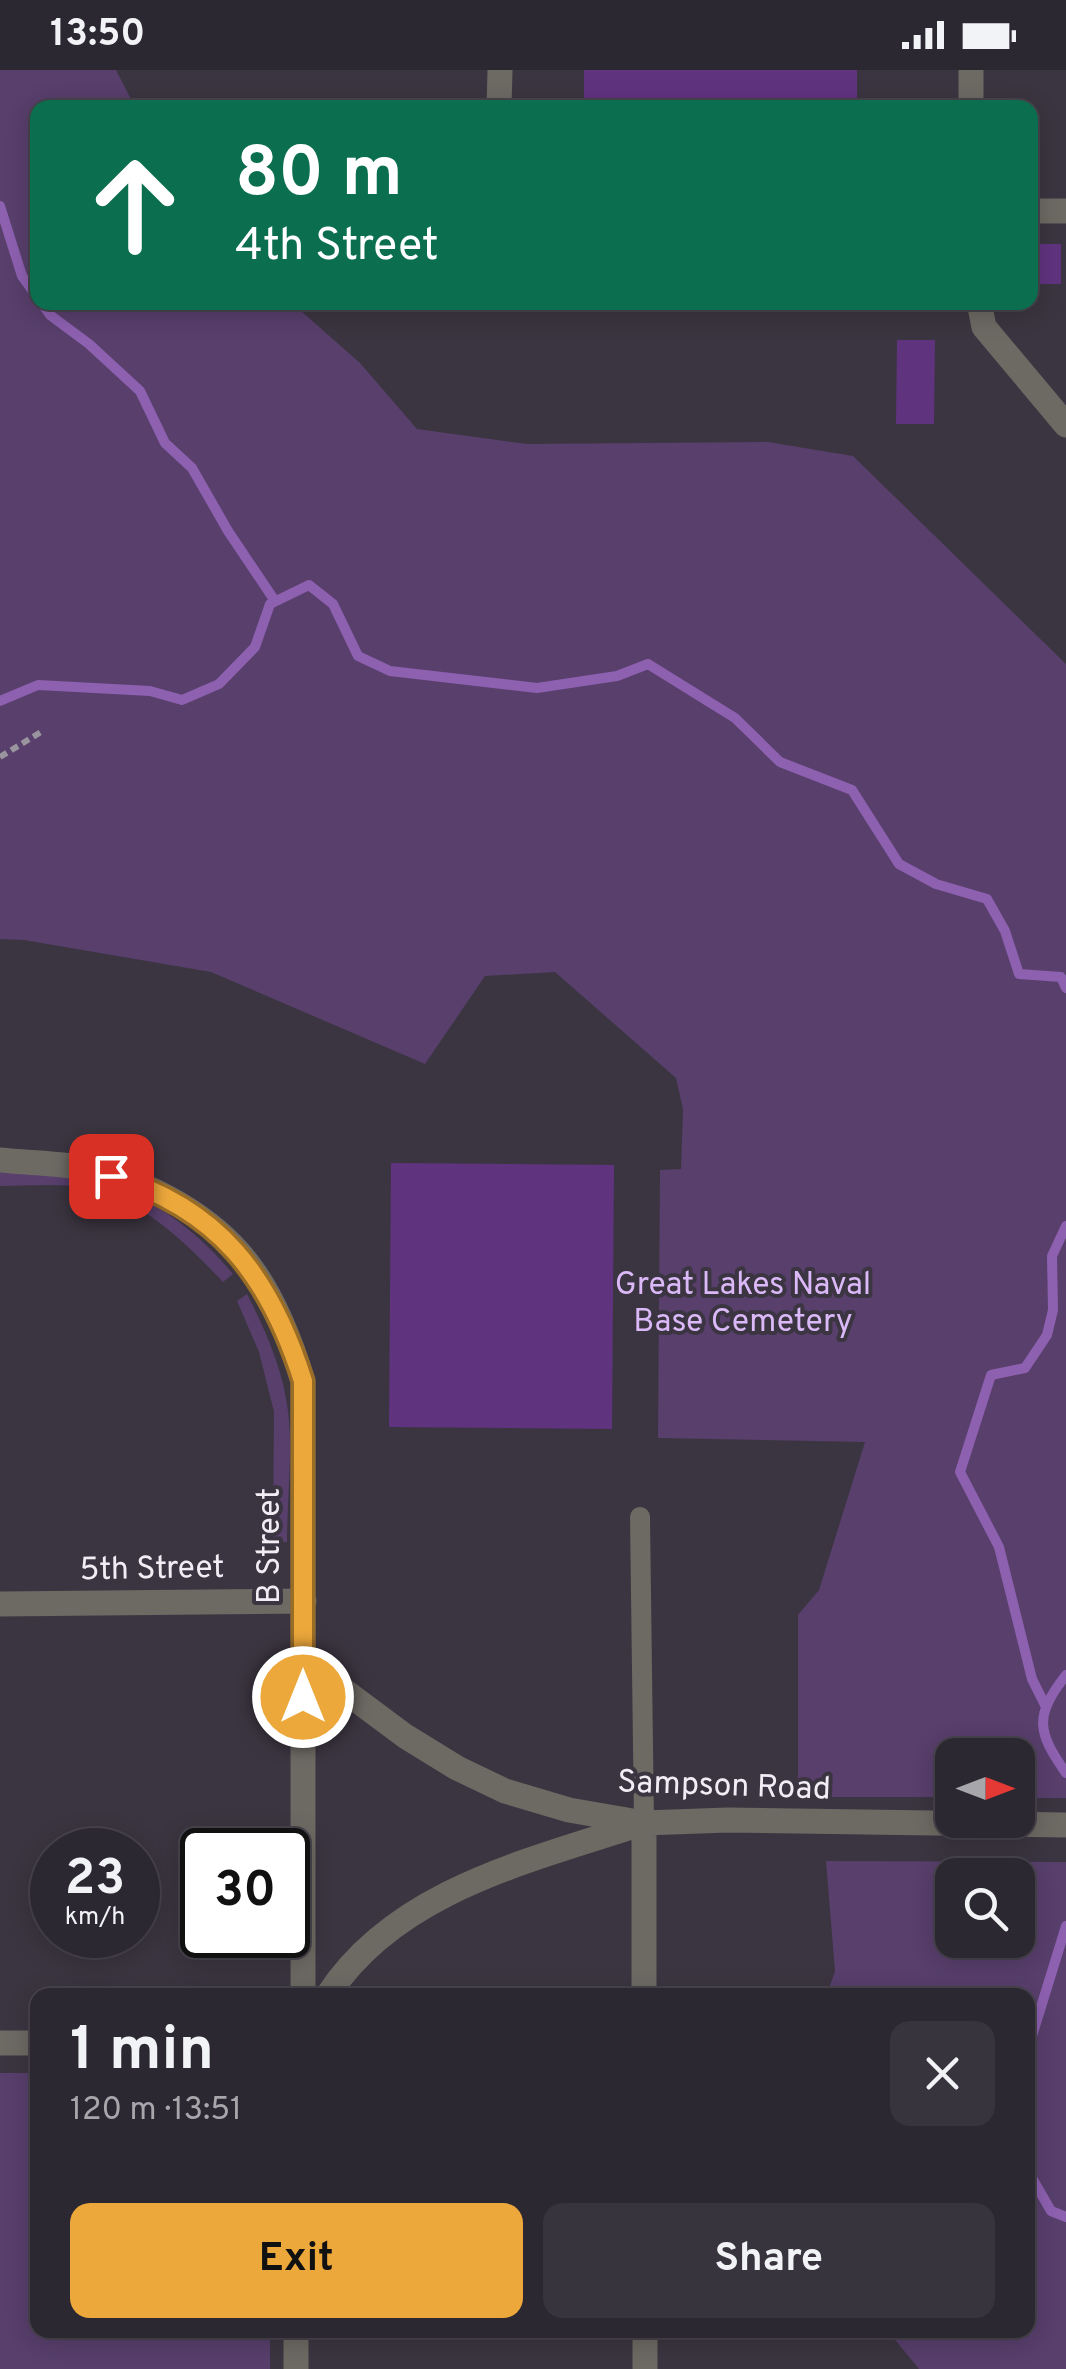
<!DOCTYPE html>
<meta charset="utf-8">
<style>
body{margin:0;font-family:Overpass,sans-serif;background:#38343d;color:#f1f3f6;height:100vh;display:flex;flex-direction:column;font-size:38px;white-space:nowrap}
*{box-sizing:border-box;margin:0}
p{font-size:32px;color:#a6a6ab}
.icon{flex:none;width:55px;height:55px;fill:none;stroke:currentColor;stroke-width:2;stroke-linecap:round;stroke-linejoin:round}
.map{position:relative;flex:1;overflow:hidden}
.drawer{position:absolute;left:30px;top:1918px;width:1005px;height:350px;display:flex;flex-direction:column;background:#2c2831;border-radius:20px;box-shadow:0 5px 25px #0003,0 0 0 2px #48444d}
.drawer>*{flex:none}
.top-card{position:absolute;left:30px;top:30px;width:1008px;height:210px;border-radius:20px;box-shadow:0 5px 25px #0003,0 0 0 2px #48444d;background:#0b6e4f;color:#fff;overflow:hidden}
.needle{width:65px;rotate:90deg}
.controls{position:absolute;left:935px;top:1668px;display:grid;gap:20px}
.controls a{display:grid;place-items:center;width:100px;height:100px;border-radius:20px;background:#2c2831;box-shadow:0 5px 25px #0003,0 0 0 2px #48444d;font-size:50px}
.speed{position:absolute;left:30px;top:1758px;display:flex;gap:20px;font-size:50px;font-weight:700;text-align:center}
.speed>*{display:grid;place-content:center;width:130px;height:130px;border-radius:50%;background:#2c2831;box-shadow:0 5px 25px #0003,0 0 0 2px #48444d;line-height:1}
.speed small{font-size:25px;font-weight:400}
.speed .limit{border:5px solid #111;border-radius:15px;background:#fff;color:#111}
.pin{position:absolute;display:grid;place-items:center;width:85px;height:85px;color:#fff;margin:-42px;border-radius:20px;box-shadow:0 5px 15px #0006}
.me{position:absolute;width:110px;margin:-55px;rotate:0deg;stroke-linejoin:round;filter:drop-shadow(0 0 8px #0008)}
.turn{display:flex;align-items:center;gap:35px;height:210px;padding:0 40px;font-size:45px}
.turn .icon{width:130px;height:130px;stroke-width:2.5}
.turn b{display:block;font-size:70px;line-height:85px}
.round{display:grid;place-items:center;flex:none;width:105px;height:105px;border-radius:20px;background:#38343d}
.summary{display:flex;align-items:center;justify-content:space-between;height:170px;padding:0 40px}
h1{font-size:60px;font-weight:700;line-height:75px}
.cta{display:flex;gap:20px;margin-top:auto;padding:20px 40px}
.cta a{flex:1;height:115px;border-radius:20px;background:#eda83c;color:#111;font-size:40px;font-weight:700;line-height:115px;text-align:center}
.cta a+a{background:#38343d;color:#f1f3f6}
.status{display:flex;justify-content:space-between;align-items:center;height:70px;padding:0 50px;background:#2c2831;direction:ltr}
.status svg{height:28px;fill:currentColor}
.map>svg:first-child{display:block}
.green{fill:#583f6c;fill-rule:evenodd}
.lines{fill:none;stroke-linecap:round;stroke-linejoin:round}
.stream{stroke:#8d60b0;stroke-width:10}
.building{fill:#60337f}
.path{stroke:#99949e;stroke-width:6;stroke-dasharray:8 5;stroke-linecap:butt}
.service{stroke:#6d6963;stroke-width:20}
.minor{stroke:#6d6963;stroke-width:25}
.route-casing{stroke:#9a6d27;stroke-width:25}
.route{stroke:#eda83c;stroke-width:18}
.labels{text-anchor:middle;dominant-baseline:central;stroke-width:8;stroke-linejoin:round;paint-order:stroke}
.park-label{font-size:32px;fill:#dbb9f8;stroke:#3b3541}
.street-label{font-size:32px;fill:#f2edf5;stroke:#3b3541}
</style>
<div class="status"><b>13:50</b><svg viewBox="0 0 49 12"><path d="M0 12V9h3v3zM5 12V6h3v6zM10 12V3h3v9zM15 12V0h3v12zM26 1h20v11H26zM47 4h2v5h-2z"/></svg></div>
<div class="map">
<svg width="1066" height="2299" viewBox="0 0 1066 2299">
<rect width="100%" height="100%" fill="#3b3541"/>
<path class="green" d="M0,0H116L135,37L38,38V232L292,233L360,293L417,359L527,374L768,372L853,386L1066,594V1728H1018V1685H952V1727H814L798,1723V1545L819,1520L865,1372L658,1368L660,1100L681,1099L683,1039L676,1008L555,902L485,906L425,994L211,902L24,870L0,869Z
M0,1102C26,1104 53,1103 78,1107C141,1118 193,1156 233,1204L223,1212C187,1174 142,1129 88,1118C59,1113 28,1116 0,1116Z
M247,1224C266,1261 283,1300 288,1341C293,1383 287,1429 287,1472H273L274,1342L259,1282L237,1231Z
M826,1791L1066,1792V2299H919L887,2260H1028V1925H827L835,1901ZM1018,1805V1870H952V1805Z
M0,2003H37L38,2260H270V2299H0Z"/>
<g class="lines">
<path class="stream" d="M0,136L22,206L38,228
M41,232L50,245L89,274L140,321L165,373L192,398L228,461L275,531
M0,631L38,615L150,621L182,630L219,614L255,577L270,534L309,515L333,534L358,586L390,601L537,618L617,606L648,594L735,648L780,692L852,720L899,794L936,814L987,829L1005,861L1019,904L1061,907L1066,918
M1066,1605C1034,1646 1037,1662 1066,1703
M1046,1637L1032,1609L999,1477L960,1402L991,1305L1025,1298L1047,1265L1053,1240L1052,1186L1066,1156
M1028,1979L1066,1856
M1028,2101L1051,2141L1066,2147"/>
</g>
<path class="building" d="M584,0H857V38H584Z
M1030,174H1061V214H1030Z
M897,270H935L934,354H896Z
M391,1093L614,1095L612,1359L389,1357Z"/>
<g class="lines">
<path class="path" d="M0,687L41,662"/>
<path class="service" d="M640,1447L644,1753"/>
<path class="minor" d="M971,0V38
M499,38L500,0
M1030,141H1066
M979,232L984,257L1066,355
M0,1090C28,1093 57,1093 84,1098C146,1109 215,1147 252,1199C276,1232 291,1272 303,1311V1925
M0,1534L304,1531
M303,1590L405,1666L457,1698L505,1721L569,1740L644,1753L728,1750L1066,1755
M328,1925C396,1820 532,1790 644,1753V1925
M0,1973H38
M645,2260V2299
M296,2299V2260"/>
</g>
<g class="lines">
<defs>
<path id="route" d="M111,1106C219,1138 270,1207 303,1311V1627"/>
</defs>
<use href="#route" class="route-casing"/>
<use href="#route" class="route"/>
</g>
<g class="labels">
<g class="park-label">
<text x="743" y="1216">Great Lakes Naval<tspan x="743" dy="37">Base Cemetery</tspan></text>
</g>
<g class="street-label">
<text transform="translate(271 1476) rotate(-90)">B Street</text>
<text transform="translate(152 1500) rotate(-1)">5th Street</text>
<text transform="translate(724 1717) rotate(2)">Sampson Road</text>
</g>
</g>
</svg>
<div class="controls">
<a><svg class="needle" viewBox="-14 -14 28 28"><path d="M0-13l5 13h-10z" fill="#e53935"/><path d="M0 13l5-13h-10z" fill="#a6a6ab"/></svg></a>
<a><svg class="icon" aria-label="search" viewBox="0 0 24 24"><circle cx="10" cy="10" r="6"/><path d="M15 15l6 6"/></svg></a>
</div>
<div class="speed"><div>23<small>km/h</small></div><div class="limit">30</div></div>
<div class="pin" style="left:111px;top:1106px;background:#d93025"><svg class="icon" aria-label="arrive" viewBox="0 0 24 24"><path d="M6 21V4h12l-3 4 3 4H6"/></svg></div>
<svg class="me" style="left:303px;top:1627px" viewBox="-20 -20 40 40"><circle r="17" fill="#eda83c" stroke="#fff" stroke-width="3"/><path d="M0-11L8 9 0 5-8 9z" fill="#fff"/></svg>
<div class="top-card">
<div class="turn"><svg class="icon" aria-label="ahead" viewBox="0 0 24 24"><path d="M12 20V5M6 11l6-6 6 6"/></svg><div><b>80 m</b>4th Street</div></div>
</div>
<section class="drawer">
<div class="summary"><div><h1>1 min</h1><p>120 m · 13:51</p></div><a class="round"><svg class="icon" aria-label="close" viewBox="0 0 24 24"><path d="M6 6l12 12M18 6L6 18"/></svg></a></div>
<div class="cta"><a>Exit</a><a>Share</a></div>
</section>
</div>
